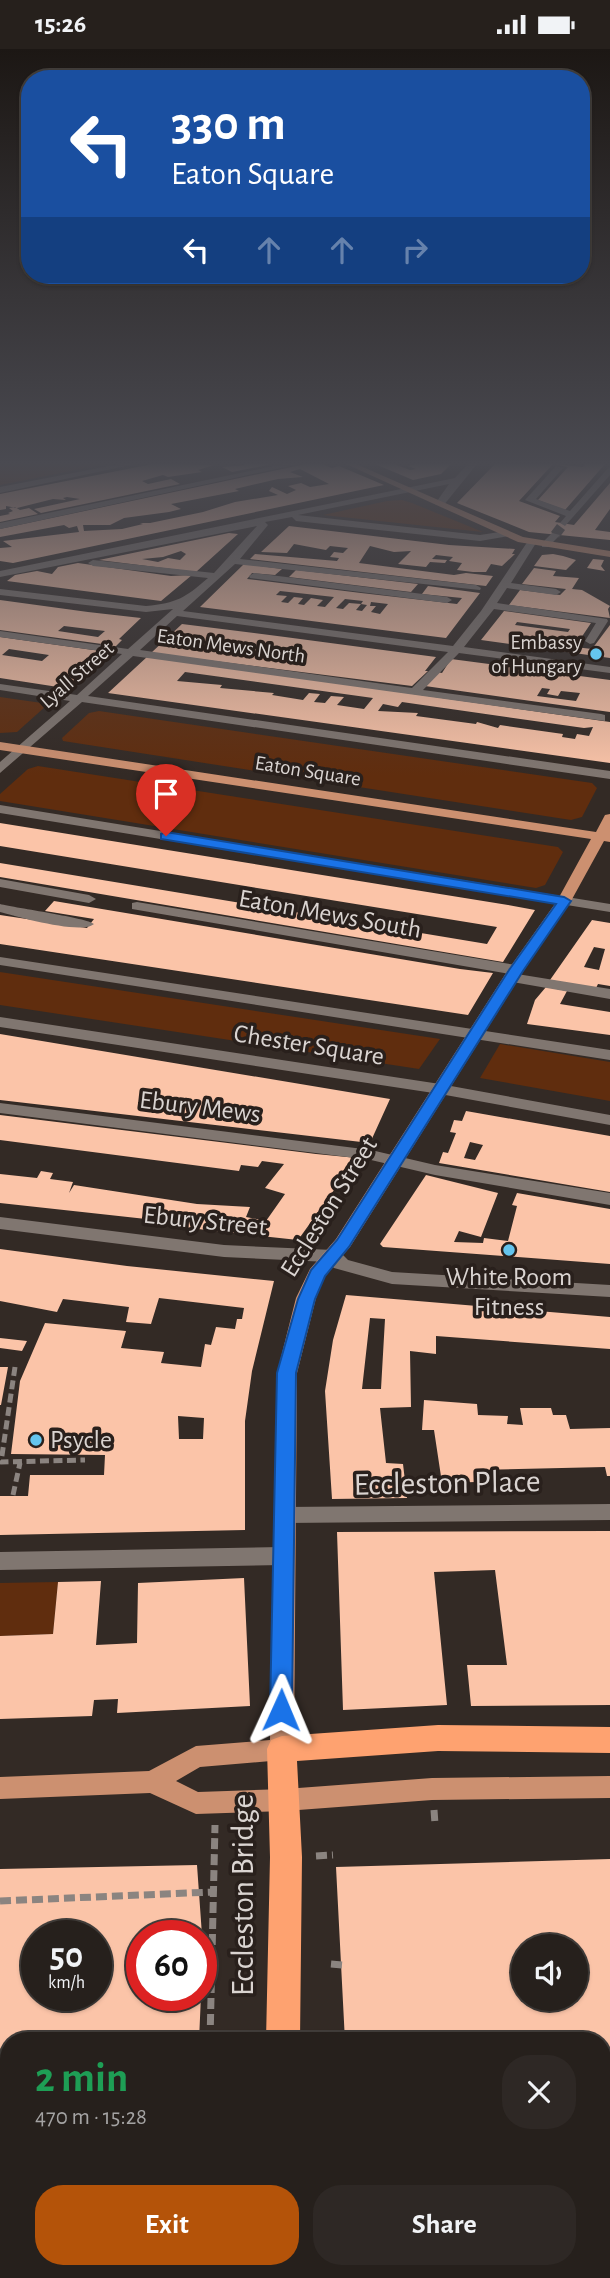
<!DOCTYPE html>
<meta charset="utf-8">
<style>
body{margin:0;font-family:"Alegreya Sans",sans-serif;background:#2e2825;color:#f1f3f6;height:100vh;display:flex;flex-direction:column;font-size:26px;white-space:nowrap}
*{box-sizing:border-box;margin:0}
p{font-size:23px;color:#a4a3a3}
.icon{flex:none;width:38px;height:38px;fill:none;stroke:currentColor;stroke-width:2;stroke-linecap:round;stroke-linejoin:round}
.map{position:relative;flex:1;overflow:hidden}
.details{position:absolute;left:0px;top:1983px;width:611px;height:247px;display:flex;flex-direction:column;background:#26201c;border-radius:28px 28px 0 0;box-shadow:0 2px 5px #0004,0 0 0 2px #423e3b}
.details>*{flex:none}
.guide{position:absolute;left:21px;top:21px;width:569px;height:214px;border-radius:28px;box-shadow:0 2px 5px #0004,0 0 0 2px #423e3b;background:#1a4fa0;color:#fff;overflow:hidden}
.buttons{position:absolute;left:511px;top:1885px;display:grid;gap:14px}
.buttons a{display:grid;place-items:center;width:77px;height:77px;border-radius:50%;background:#26201c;box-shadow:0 2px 5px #0004,0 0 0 2px #423e3b;font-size:35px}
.speed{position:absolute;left:21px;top:1871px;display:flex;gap:14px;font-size:35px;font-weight:700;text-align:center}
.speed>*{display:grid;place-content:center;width:91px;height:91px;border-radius:50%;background:#26201c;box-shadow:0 2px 5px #0004,0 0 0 2px #423e3b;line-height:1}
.speed small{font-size:18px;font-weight:400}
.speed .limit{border:10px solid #d22;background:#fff;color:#111}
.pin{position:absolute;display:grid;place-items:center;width:60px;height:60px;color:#fff;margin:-72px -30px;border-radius:50% 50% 50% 0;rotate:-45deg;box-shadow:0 0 7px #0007}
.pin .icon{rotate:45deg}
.me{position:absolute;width:77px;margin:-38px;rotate:1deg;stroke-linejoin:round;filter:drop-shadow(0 0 5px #0008)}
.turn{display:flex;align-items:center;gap:24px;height:147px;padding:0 35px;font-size:32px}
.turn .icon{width:91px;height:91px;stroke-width:2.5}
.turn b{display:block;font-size:49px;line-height:60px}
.lanes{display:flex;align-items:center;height:66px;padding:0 35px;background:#0003;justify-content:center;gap:35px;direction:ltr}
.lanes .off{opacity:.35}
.round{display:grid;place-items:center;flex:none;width:74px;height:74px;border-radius:28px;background:#2e2825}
.summary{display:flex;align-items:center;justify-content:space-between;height:119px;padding:0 35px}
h1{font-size:42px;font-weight:600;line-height:52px;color:#1e9e55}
.primary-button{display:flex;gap:14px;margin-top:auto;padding:14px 35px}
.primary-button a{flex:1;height:80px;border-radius:28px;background:#b45309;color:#fff;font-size:28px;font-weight:600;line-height:80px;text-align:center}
.primary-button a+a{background:#2e2825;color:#f1f3f6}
.status{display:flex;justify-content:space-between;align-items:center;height:49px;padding:0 35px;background:#26201c;direction:ltr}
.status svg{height:19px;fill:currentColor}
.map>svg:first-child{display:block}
.green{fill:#602d0e}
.building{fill:#fbc4a8;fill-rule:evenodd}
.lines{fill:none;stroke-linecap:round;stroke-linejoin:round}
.minor-tunnel{stroke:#4c443f;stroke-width:10;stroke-dasharray:10 5;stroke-linecap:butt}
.path-far1{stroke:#8b8480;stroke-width:5;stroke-dasharray:9 4.5;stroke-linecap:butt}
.path{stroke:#8b8480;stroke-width:7;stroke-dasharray:11 5;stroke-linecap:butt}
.minor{fill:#807670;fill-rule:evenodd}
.major{fill:#cc9070;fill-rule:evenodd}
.highway{fill:#fea270;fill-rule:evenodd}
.route{fill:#1a73e8;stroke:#114b97;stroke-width:2}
.poi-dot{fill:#65c5ee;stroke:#29201c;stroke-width:2.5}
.labels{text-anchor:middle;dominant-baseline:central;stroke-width:7;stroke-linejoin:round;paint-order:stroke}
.far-poi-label{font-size:21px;fill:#dad4d1;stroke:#29201c;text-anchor:end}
.far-street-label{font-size:21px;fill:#dad4d1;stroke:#29201c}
.street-label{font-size:26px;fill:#dad4d1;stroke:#29201c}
.poi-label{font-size:26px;fill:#dad4d1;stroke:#29201c}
.near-street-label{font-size:32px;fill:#dad4d1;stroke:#29201c}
</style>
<div class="status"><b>15:26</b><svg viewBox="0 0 49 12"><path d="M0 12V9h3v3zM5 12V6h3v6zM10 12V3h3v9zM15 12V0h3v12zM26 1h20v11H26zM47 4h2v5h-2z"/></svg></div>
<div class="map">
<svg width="610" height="2229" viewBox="0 0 610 2229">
<rect width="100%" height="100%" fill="#332a25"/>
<path class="green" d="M0,415H106L0,436Z
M402,451L412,454L483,483L323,466L387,452Z
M0,648L42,654L46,657L17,683L0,684Z
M99,662L592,734L597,739L582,768L571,771L63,692L62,689L89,664Z
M38,717L558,798L563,803L545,836L536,839L0,752V745L28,720Z
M0,923L440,990L419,1020L0,956Z
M500,995L610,1013V1052L480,1029Z
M58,1533L53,1585L0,1587V1534Z"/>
<path class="building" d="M153,415L214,416L198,421L202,423L168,428L163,426L142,432L148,435L171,430L180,435L41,464L34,460L80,450L67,448L63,449L66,451L53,450L17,459L6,457V460L0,461V445Z
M244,415H268V416L232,423L222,418L246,416Z
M306,415H322L332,419L339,417L384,436L13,514L0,512V499L12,498L3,492L79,483L77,477L69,479L64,476L0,488V480ZM300,420L329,435L310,438L301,434L288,437L296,441L287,445L272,438L269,442L278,446L235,453L203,463L150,474H140L143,475L122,480L84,482L83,476H110L124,469L169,463L181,460L171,455L239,442L235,440L278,430L303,428L290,423Z
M375,415H394L410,421L416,420L408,417L417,415H451L441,425L413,431Z
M495,415H553L519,452L560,467L555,473L574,476L610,434V460L595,481L610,483V491L529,483L457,454Z
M553,415L583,418L586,415H605L565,461L538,451L568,418Z
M15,458L20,461L29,459L38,465L0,473V467L10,465L8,464L13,462L9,459Z
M289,477L449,496L515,500L512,505H515L502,517L491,515L486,523H473L457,521L462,514L449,512L453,508L436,506L432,510L447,511L445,514L430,513L426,518L398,515L411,502L394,503L370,497L359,514L454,526L466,524L493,527L486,537L250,510L255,505L337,512L339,509L330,508L334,503L343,504L348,499L330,497L326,501L294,495L287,504L261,503Z
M229,484L238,485L196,523L99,511ZM181,502L186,505L180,511L168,509L158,513L142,510L163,508Z
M553,505L563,507L576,511L566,521L534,517L542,506Z
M593,510L604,511L601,517L605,522L587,519Z
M78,514L171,527L192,526L161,552L7,532L15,526L37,522L52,525L58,518Z
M244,515L282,520L275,526L252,524L247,530L361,544L457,555L462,549L422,545L428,537L480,544L446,589L200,558ZM280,542L334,548L325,558L317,557L323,551L311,549L304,556L298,555L303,549L294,548L288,554L281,553L287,547L276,546ZM345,550L363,552L361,555L367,556L362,562L356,561L361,555L349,554L343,560L336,559ZM371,553L388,555L380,565L371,563L376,557H370Z
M534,519L556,522L553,527L579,529L572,540L582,541L610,557L608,560L610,569L509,556L520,541L560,546L566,540L522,535Z
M296,521L418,535L411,543L289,528Z
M0,551L88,563L141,569L119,590L122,591L115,598L100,596L102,595L0,581ZM64,577L105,582L98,588L58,582Z
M504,562L591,574L575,598L592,600L610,576V609L481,591ZM517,573L570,580L568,583L515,576Z
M182,575L285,588L436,608L425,622H428L412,637L151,604Z
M0,588L93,601L114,602L71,640L0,629ZM9,600L49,606L42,612L2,606Z
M148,607L610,673V714L108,644ZM185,623L373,649L364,660L337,656L344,648L331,647L325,654L314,653L320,645L309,644L303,651L272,646L274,644L220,639L222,636L177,632ZM402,653L584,679L593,678L589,687L577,685L575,690L562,688L563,685L500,676L498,679L477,673L476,675L416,667L418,664L378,662L383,655L398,658Z
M451,610L610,631V663L425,637L436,623L442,624ZM542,639L550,640L547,645L558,647L561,642L580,644L576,652L537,647Z
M0,774L508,856L535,861L503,913L0,828V814L487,895L497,878L0,797Z
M54,852L460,920L493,924L468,966L0,895V866L87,879L94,870L45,862Z
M592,871L610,874V937L598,935L596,939L550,931ZM594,898L605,900L599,921L584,918Z
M546,938L567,942L560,955L610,963V986L527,975L535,951Z
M0,985L390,1050L370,1094L0,1051Z
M466,1062L610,1087V1143L439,1114L443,1103L448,1104L456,1084L450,1083L454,1071L462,1072ZM470,1093L483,1096L475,1111L464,1109Z
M0,1066L316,1105L357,1109L298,1191L189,1179L146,1170L0,1154V1125L37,1129L41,1122L53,1124L50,1130L73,1133L69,1144L74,1136L197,1155L250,1158L246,1168L266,1172L285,1145L265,1139L284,1115L262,1112L258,1118L241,1116L239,1122L0,1091Z
M426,1126L498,1144L481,1188L459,1182L454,1193L483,1194L484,1189L508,1192L517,1157L512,1156L517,1144L610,1160V1215L383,1198L380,1195Z
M0,1200L127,1217L274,1232L252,1322L245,1372V1481L0,1486V1447H28L30,1426H104L105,1406L11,1405L20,1332L45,1274L126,1282L121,1299L164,1303L161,1314L201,1318L205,1295L211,1296L216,1278L235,1280L237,1270H242L244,1259L159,1249L151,1275L126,1273L129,1258L63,1250L57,1263L0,1252ZM178,1367L204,1369L203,1390H179Z
M346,1246L610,1268V1300L436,1287V1305L410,1302L411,1358L380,1359L386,1414L403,1415L407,1449L332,1450L325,1342L333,1291ZM370,1269L385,1270L381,1340H362Z
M0,1289L27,1292L22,1302L0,1299Z
M0,1318H8L1,1356H0Z
M424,1351L477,1355L478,1366L508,1367L507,1375L523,1376L520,1359H551L553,1366H566L570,1380L610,1379V1427H607L605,1418L475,1421L476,1433L442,1434L434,1381H422Z
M610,1482V1656L471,1657L467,1616H507L495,1521L434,1523L447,1656L343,1661L337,1483Z
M244,1529L250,1657L117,1664L118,1650L94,1651L92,1667L0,1670V1587L53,1585L58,1533L101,1532L96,1596L137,1594L138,1534Z
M610,1810V2229H355V2221H602V1992H345L336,1818ZM523,1897H576V1950H523Z
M197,1816L202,1886H142V1946H201L199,1992H9V2221H189L188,2229H0V1820ZM37,1886H96V1946H37Z"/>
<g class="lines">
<path class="minor-tunnel" d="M555,486L564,474"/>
<path class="path-far1" d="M15,1318L1,1413L85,1411
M13,1446L20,1414"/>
<path class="path" d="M434,1761L435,1775
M316,1807L333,1806
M0,1852L212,1843
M331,1915L342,1916
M210,1992L215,1776
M206,2229L207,2221"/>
<path class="minor" d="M120,415H135L0,444V438Z
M284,415H299L0,480V474Z
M468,415H477L443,457L435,455L449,435L298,466L480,486L506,482L509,483V487L480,492L296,472L292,468L265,473L268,476L240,510L476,536L481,539L480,541L235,515L183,562L453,597L481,562L528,492H534L536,494L511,534L556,540L561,543L556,546L507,539L497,554L607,570L608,572L594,594L590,595L585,592L596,574L494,560L464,598L610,618V624L459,604L423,641L601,665L605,666V672L133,607L88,647L610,722V730L82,653L0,724V713L70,652L0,641V635L77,646L122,605L0,588V582L128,600L173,560L146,563L0,546V540L146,557C177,554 185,549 208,529L93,517L88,514L93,511L214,524L257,477L0,528V522L455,429ZM177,567L448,603L412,639L140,601Z
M556,417L563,419L536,450L570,462L610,417V426L565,477L560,474L566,467L525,451Z
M552,484L560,486L548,498H542V494Z
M254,524L447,548L452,551L447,554L250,529L249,527Z
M0,756L610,855V863L0,764Z
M0,830L89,846L96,850L89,854L0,838Z
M137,853L516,916L524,921L517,925L610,940V950L506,932L503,929L510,925L132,860V854Z
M0,855C16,859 88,869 94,875C82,886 18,868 0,863Z
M0,908L610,1001V1011L0,916Z
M0,968L440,1035L610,1066V1076L440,1045L0,978Z
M0,1054L371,1101L435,1116L610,1144V1156L435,1126L371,1111L0,1064Z
M0,1168L224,1196L333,1201L340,1203L348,1211L392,1223L610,1236V1248L392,1235L334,1219L328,1213L224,1208L0,1180Z
M610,1455V1471L285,1474L277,1472L274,1466L277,1460L285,1458Z
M282,1498L290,1501L293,1507L290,1513L282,1516L0,1521V1503Z"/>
<path class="major" d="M346,415H356L523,488L610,502V508L518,493Z
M0,693L596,783L605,766L610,765V793L604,792L571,852L524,921L350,1198L325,1226L316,1249L297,1324L294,1700L291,1707L282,1711L200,1718L176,1732L198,1743L285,1740L432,1729L610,1727V1749L432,1751L285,1762L196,1765L150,1744L0,1750V1728L149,1722L196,1697L270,1691L277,1324L296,1249L310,1220L336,1190L508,921L557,852L591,790L0,701Z"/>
<path class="highway" d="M438,1676L610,1678V1704L438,1702L297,1712L302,1808L300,1992H266L270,1808L267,1700L271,1691L282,1687Z
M263,2221H301V2229H263Z"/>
</g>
<linearGradient id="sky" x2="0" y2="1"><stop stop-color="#1c1714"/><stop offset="0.57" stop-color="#4a4a51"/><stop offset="1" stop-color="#4a4a51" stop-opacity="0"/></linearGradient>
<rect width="610" height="727" fill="url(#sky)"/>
<path class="route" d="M166,783L564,848L571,852L523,922L349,1198L325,1227L315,1250L296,1324L292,1661L289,1667L281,1670L273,1667L270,1661L277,1324L298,1250L311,1221L337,1191L509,921L556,855L161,790V785Z"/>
<g class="poi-dot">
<circle cx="596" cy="605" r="7"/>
<circle cx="509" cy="1201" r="7"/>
<circle cx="36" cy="1391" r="7"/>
</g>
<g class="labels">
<g class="far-poi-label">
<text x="582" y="593">Embassy<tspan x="582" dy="24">of Hungary</tspan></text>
</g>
<g class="far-street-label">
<text transform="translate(231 597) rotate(8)">Eaton Mews North</text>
<text transform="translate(77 626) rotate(-41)">Lyall Street</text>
<text transform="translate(308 722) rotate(9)">Eaton Square</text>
</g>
<g class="street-label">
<text transform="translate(330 865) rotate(10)">Eaton Mews South</text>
<text transform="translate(309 996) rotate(9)">Chester Square</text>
<text transform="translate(200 1058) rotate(7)">Ebury Mews</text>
<text transform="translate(329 1158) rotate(-58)">Eccleston Street</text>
<text transform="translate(205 1172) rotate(6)">Ebury Street</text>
</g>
<g class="poi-label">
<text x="509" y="1228">White Room<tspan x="509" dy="30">Fitness</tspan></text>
<text x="50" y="1391" text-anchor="start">Psycle</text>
</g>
<g class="near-street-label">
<text transform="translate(447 1434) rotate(-1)">Eccleston Place</text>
<text transform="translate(243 1846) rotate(-90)">Eccleston Bridge</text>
</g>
</g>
</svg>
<div class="buttons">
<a><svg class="icon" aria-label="sound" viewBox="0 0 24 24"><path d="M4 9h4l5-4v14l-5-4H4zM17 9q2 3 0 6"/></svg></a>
</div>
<div class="speed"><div>50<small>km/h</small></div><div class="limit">60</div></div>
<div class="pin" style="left:166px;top:787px;background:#d93025"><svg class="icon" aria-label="arrive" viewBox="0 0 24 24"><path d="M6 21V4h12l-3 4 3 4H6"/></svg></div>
<svg class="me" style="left:281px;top:1661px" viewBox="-20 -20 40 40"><path d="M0-17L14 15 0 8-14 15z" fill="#1a73e8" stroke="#fff" stroke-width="4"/></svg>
<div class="guide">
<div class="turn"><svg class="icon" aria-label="left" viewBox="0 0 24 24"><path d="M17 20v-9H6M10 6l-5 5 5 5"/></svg><div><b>330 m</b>Eaton Square</div></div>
<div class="lanes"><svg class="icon" aria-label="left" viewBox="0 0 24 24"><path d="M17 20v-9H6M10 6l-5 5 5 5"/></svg><svg class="icon off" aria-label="ahead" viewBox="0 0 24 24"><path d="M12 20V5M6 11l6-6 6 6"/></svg><svg class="icon off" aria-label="ahead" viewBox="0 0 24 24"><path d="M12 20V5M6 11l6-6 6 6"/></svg><svg class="icon off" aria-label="right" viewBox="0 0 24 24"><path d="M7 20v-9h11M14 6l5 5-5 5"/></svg></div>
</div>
<section class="details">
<div class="summary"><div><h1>2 min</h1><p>470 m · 15:28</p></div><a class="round"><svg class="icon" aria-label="close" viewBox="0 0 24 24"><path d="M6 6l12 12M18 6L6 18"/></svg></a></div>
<div class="primary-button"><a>Exit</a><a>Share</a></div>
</section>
</div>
